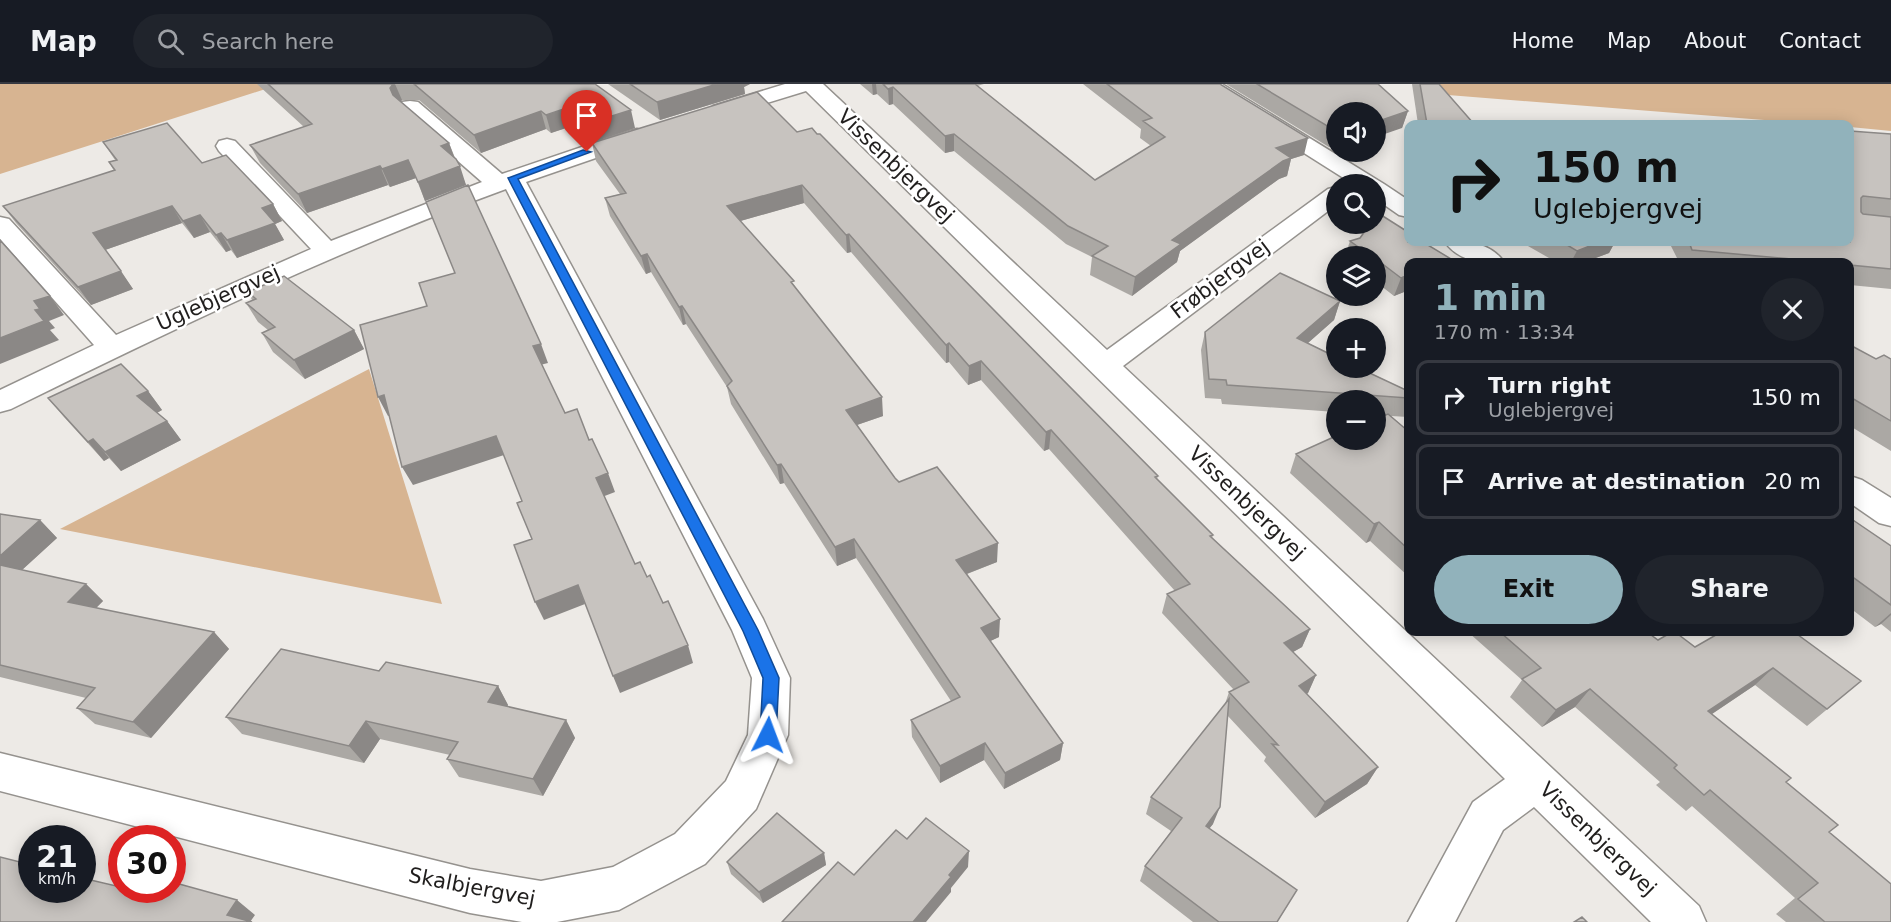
<!DOCTYPE html>
<meta charset="utf-8">
<style>
body{margin:0;font-family:"DejaVu Sans",sans-serif;background:#20242c;color:#f1f3f6;height:100vh;display:flex;flex-direction:column;font-size:22px;white-space:nowrap}
*{box-sizing:border-box;margin:0}
p{font-size:20px;color:#9ea1a6}
.icon{flex:none;width:33px;height:33px;fill:none;stroke:currentColor;stroke-width:2;stroke-linecap:round;stroke-linejoin:round}
.map{position:relative;flex:1;overflow:hidden}
.panel{position:absolute;left:1404px;top:174px;width:450px;height:378px;display:flex;flex-direction:column;background:#171b24;border-radius:12px;box-shadow:0 3px 15px #0003}
.panel>*{flex:none}
.hud{position:absolute;left:1404px;top:36px;width:450px;height:126px;border-radius:12px;box-shadow:0 3px 15px #0003;background:#91b2bb;color:#111;overflow:hidden}
.controls{position:absolute;left:1326px;top:18px;display:grid;gap:12px}
.controls a{display:grid;place-items:center;width:60px;height:60px;border-radius:50%;background:#171b24;box-shadow:0 3px 15px #0003;font-size:30px}
.speed{position:absolute;left:18px;top:741px;display:flex;gap:12px;font-size:30px;font-weight:700;text-align:center}
.speed>*{display:grid;place-content:center;width:78px;height:78px;border-radius:50%;background:#171b24;box-shadow:0 3px 15px #0003;line-height:1}
.speed small{font-size:15px;font-weight:400}
.speed .limit{border:9px solid #d22;background:#fff;color:#111}
.pin{position:absolute;display:grid;place-items:center;width:51px;height:51px;color:#fff;margin:-62px -26px;border-radius:50% 50% 50% 0;rotate:-45deg;box-shadow:0 0 6px #0007}
.pin .icon{rotate:45deg}
.me{position:absolute;width:66px;margin:-33px;rotate:3deg;stroke-linejoin:round;filter:drop-shadow(0 0 4px #0008)}
.turn{display:flex;align-items:center;gap:21px;height:126px;padding:0 30px;font-size:27px}
.turn .icon{width:78px;height:78px;stroke-width:2.5}
.turn b{display:block;font-size:42px;line-height:51px}
.round{display:grid;place-items:center;flex:none;width:63px;height:63px;border-radius:32px;background:#20242c}
.overview{display:flex;align-items:center;justify-content:space-between;height:102px;padding:0 30px}
h1{font-size:36px;font-weight:700;line-height:45px;color:#91b2bb}
.button{display:flex;gap:12px;margin-top:auto;padding:12px 30px}
.button a{flex:1;height:69px;border-radius:36px;background:#91b2bb;color:#111;font-size:24px;font-weight:700;line-height:69px;text-align:center}
.button a+a{background:#20242c;color:#f1f3f6}
ul{padding:0;list-style:none}
li{display:flex;align-items:center;gap:18px;height:75px;margin:0 12px 9px;padding:0 18px;border:3px solid #363941;border-radius:12px}
li div{flex:1}
li b{display:block;font-size:22px}
li em{font-style:normal}
header{display:flex;align-items:center;gap:36px;box-sizing:border-box;height:84px;padding:0 30px;background:#171b24;border-bottom:2px solid #363941}
header strong{font-size:28px}
nav{display:flex;gap:33px;margin-inline-start:auto;font-size:21px}
.search{width:420px;height:54px;background:#20242c;display:flex;align-items:center;gap:15px;box-sizing:border-box;padding:0 21px;border-radius:33px;color:#9ea1a6;font-size:22px}
.map>svg:first-child{display:block}
.green{fill:#d7b491}
.lines{fill:none;stroke-linecap:round;stroke-linejoin:round}
.street-casing{stroke:#95928e;stroke-width:3}
.street{fill:#fff;fill-rule:evenodd}
.wall{fill:#aba8a4}
.shaded-wall{fill:#8b8886}
.building{fill:#c7c3bf;stroke:#8b8886;stroke-width:1.5}
.route{fill:#1a73e8;stroke:#114b97;stroke-width:1.5}
.labels{text-anchor:middle;dominant-baseline:central;stroke-width:5;stroke-linejoin:round;paint-order:stroke}
.street-label{font-size:21px;fill:#201e1d;stroke:#fff}
</style>
<header>
<strong>Map</strong>
<div class="search"><svg class="icon" aria-label="search" viewBox="0 0 24 24"><circle cx="10" cy="10" r="6"/><path d="M15 15l6 6"/></svg>Search here</div>
<nav><a>Home</a><a>Map</a><a>About</a><a>Contact</a></nav>
</header>
<div class="map">
<svg width="1891" height="838" viewBox="0 0 1891 838">
<rect width="100%" height="100%" fill="#edeae6"/>
<path class="green" d="M0,0H281L0,90Z
M1416,0H1891V47L1850,43V40H1814L1448,11Z
M369,285L442,520L60,445Z"/>
<g class="lines">
<defs>
<path id="street" d="M785,0H823L1107,266L1328,105L1336,103V121L1123,282L1699,822L1706,838H1651L1534,723L1503,746L1455,838H1408L1473,718L1505,695L806,7L721,33L713,32L710,27L713,22Z
M1198,0H1222L1384,100L1408,116V133L1399,131L1376,115V100H1353L1201,4Z
M410,17L418,18L502,90L629,47L637,45L645,47L648,52L645,57L526,98L763,535L790,594L788,651L756,725L705,780L619,826L557,838H522L470,829L0,707V669L470,785L541,797L613,783L675,750L726,697L748,651L752,594L732,546L506,105C336,167 173,245 11,325L0,328V306L94,261L0,155V133L9,135L116,251L311,165L219,67L216,62L219,57L227,55L235,57L331,157L482,98L402,28L399,23L402,18Z
M1445,158C1466,156 1491,159 1504,178C1483,180 1459,178 1445,158Z
M1850,392L1862,396L1891,414V442L1879,439L1850,419Z"/>
</defs>
<use href="#street" class="street-casing"/>
<use href="#street" class="street"/>
</g>
<path class="wall" d="M257,0H595L635,44L585,61L572,42L551,49L546,45L481,69L419,16H402L400,18L449,59L466,101L425,117L416,94L390,103L388,101L307,129L260,79L250,61L304,43Z
M608,0H750L744,3L745,10L660,36Z
M860,0H984L977,2L1095,96L1151,62L1140,54L1141,45L1083,0H1220L1304,71L1291,75L1287,92L1279,95L1180,167L1177,178L1132,212L1090,191L1092,173L1066,160L954,67L945,69L893,20L889,21L877,10L873,11Z
M1226,0H1378L1408,27L1402,44L1376,28H1336V61L1329,63Z
M1412,0H1439L1474,40H1418Z
M1850,47L1891,50V205L1850,201V178H1679L1669,158H1850Z
M797,48L817,50L1158,392L1157,395L1213,451L1212,454L1310,545L1302,563L1293,568L1316,591L1308,609L1307,610L1378,683L1367,700L1315,734L1264,677L1266,673L1227,631L1213,740L1209,744L1288,821L1277,838H1193L1140,797L1145,782L1171,747L1146,730L1151,713L1225,620L1229,608L1234,606L1162,529L1167,510L1175,507L1049,365L1044,367L981,296L968,301L949,278L946,279L851,168L847,169L804,119L740,137L794,201L883,332L857,341L895,394L997,478L967,490L999,553L990,557L1063,659L1060,676L1004,705L984,676L940,699L912,653L911,636L951,617L856,474L837,482L784,399L780,400L731,320L727,303L686,240L683,241L651,188L646,190L610,132L605,114L620,110L596,77L592,59Z
M103,58L202,79L273,120L282,137L275,140L284,156L237,174L231,166L226,168L210,148L194,154L182,139L105,166L133,205L91,221L16,139L3,122L114,87L109,78L115,76Z
M1350,157L1408,178V212L1404,208L1394,212L1376,198V172H1345Z
M1521,158H1615L1609,169L1585,178H1556Z
M248,208L354,246L364,265L305,295L273,268L262,249L268,246L258,238L246,219L252,216Z
M1340,217L1334,236L1308,259L1408,307V333L1391,332L1408,347V492L1370,457L1366,459L1290,389L1296,370L1384,332L1376,331V316H1336V328L1222,320L1221,315L1205,314L1201,266L1205,248Z
M1850,261L1876,275H1891V367L1850,342Z
M148,307L162,326L157,329L167,337L181,356L121,387L109,374L104,377L64,333L48,314Z
M0,430L40,436L57,454L22,486L86,500L103,517L96,524L214,548L229,565L151,654L95,640L77,624L86,614L0,593Z
M1850,434L1891,462V548L1881,540L1875,543L1850,524Z
M1468,548H1647L1658,556L1861,597L1807,642L1755,601L1712,630L1786,698L1829,748L1891,838H1786L1776,830L1795,814L1692,722L1686,727L1656,701L1660,698L1575,623L1542,643L1510,613L1522,596Z
M379,587L498,602L508,621L507,623L566,636L575,654L543,712L459,693L447,675L450,671L380,655L364,679L242,650L226,633Z
M824,769L826,781L763,819L731,790L727,778Z"/>
<path class="shaded-wall" d="M393,0H395L402,16L397,22L390,4Z
M717,0H750L744,3L745,10L660,36L657,18Z
M872,0H876L877,10L873,11Z
M893,3V20L889,21L888,5Z
M567,24L572,42L551,49L546,31Z
M631,26L635,44L585,61L580,42Z
M541,27L546,45L481,69L474,51Z
M1408,27L1402,44L1376,53V38Z
M1336,45V61L1329,63L1334,46Z
M954,50V67L945,69V52Z
M1308,54L1304,71L1291,75L1287,92L1279,95L1180,167L1177,178L1132,212L1135,193L1172,156L1276,64Z
M449,59L456,78L441,62Z
M408,76L416,94L390,103L382,85Z
M380,82L388,101L307,129L298,110Z
M460,82L466,101L425,117L418,98Z
M802,101L804,119L730,140L727,122Z
M273,120L282,137L275,140L284,156L237,174L227,156L262,124Z
M172,122L182,139L105,166L93,149Z
M200,131L210,148L194,154L183,137Z
M221,149L231,166L226,168L216,151Z
M849,150L851,168L847,169L846,151Z
M1600,158H1615L1609,169L1585,178H1571L1577,167Z
M647,170L651,188L646,190L641,172Z
M121,187L133,205L91,221L78,203Z
M1408,191V196L1404,208L1394,212L1401,194Z
M50,212L64,231L49,237L55,244L50,246L59,256L0,280V254L35,226L34,217Z
M1340,217L1334,236L1292,273L1297,254Z
M682,222L686,240L683,241L679,223Z
M354,246L364,265L305,295L294,276Z
M949,259V278L946,279V261Z
M541,260L548,279L540,281L533,262Z
M981,277V296L968,301L969,282Z
M148,307L162,326L151,332L137,312Z
M384,311L394,330L388,332L378,313Z
M882,313L883,332L848,344L846,326Z
M167,337L181,356L121,387L105,368Z
M1051,346L1049,365L1044,367L1046,348Z
M496,352L504,371L413,401L402,383Z
M93,355L109,374L104,377L88,358Z
M781,380L784,399L780,400L777,381Z
M608,389L615,408L602,413L596,394Z
M40,436L57,454L11,496L0,486V472Z
M1379,438L1370,457L1366,459L1374,440Z
M854,455L856,474L837,482L835,463Z
M998,459L997,478L956,494V476Z
M86,500L103,517L85,535L68,518Z
M578,501L585,520L544,536L535,518Z
M1891,529V531L1881,540L1875,543Z
M1000,535L999,553L980,562L981,544Z
M1310,545L1302,563L1277,577L1284,559Z
M214,548L229,565L151,654L133,638Z
M688,561L693,579L620,609L613,592Z
M1773,584L1755,601L1691,644L1708,627Z
M1316,591L1308,609L1291,619L1299,602Z
M498,602L508,621L498,636L488,618Z
M1590,605L1575,623L1542,643L1556,626Z
M566,636L575,654L543,712L533,695Z
M366,637L380,655L364,679L349,662Z
M985,659L984,676L940,699V682Z
M1063,659L1060,676L1004,705L1005,689Z
M1378,683L1367,700L1315,734L1325,718Z
M1220,723L1213,740L1199,758L1206,742Z
M969,767L968,783L951,804V808L926,838H913L949,791Z
M824,769L826,781L763,819L759,808Z
M237,816L255,831L250,838L227,831Z"/>
<path class="building" d="M268,0H393L390,4L393,11L449,59L441,62L456,75L460,82L418,98L408,76L382,85L380,82L298,110L250,61L312,40Z
M414,0H595L631,26L580,42L567,24L546,31L541,27L474,51Z
M630,0H717L657,18Z
M883,0H975L1095,96L1165,53L1143,37L1152,34L1107,0H1220L1308,54L1276,64L1291,74L1283,77L1172,156L1181,160L1135,193L1092,172L1108,162L1068,142L954,50L945,52L893,3L888,5Z
M1257,0H1378L1408,27L1376,38V28H1336V45L1334,46Z
M1420,0H1439L1474,40H1427Z
M757,8L797,48L812,44L817,50H820L1158,392L1155,393L1213,451L1210,452L1310,545L1284,559L1316,591L1299,602L1378,683L1325,718L1272,660L1278,661L1229,608L1249,598L1167,510L1190,500L1051,346L1046,348L981,277L969,282L949,259L946,261L849,150L846,151L802,101L727,122L794,197L791,198L882,313L846,326L895,394L899,398L937,383L998,459L956,476L1000,535L981,544L1063,659L1005,689L985,659L940,682L911,636L960,613L854,455L835,463L781,380L777,381L727,302L732,297L682,222L679,223L647,170L641,172L605,114L626,109L592,59Z
M167,39L202,79L226,71L273,120L262,124L275,139L227,156L221,149L216,151L200,131L183,137L172,122L93,149L121,187L78,203L3,122L115,86L109,78L117,76L103,58Z
M1850,47L1891,50V115L1863,112L1861,114V128L1863,130L1891,133V185L1850,181V178H1824L1692,166L1689,158H1850Z
M468,101L541,260L533,262L565,329L577,325L589,356L592,355L608,389L596,394L635,480L640,478L647,493L650,491L663,519L668,517L688,561L613,592L578,501L535,518L514,461L532,455L517,419L522,417L496,352L402,383L384,311L378,313L360,241L427,222L419,199L455,189L426,118Z
M1378,129L1408,148V158H1423L1456,178H1408V191L1401,194L1376,175V172H1371L1350,157L1360,154L1370,140H1376V132Z
M0,156L50,212L34,217L40,225L35,226L44,237L0,254Z
M1562,158H1600L1577,167Z
M1280,189L1340,217L1297,254L1336,273V284H1359L1408,307V314L1227,301L1226,296L1209,295L1205,248Z
M284,192L354,246L294,276L262,249L275,243L246,219L256,215L248,208Z
M1850,261L1876,275L1884,271L1891,275V337L1850,313Z
M121,280L148,307L137,312L167,337L105,368L93,355L88,358L48,314Z
M1388,330L1408,347V383L1405,385L1408,387V465L1379,438L1374,440L1296,370L1336,352V356H1376V335Z
M0,430L40,436L0,472Z
M1850,434L1891,462V521L1850,491Z
M0,481L86,500L68,518L214,548L133,638L77,624L95,604L0,581Z
M1500,548H1647L1658,556L1672,548H1675L1695,563L1721,548H1794L1861,597L1827,625L1773,584L1708,627L1791,694L1786,698L1838,741L1829,748L1891,800V838H1825L1798,815L1818,799L1710,706L1704,711L1674,684L1677,681L1590,605L1556,626L1522,595L1541,584Z
M281,565L379,587L386,578L498,602L488,618L566,636L533,695L447,675L458,658L366,637L349,662L226,633Z
M1229,615L1220,723L1206,742L1297,806L1277,838H1219L1145,782L1182,734L1151,713Z
M777,729L824,769L759,808L727,778Z
M926,734L969,767L949,791L951,793L913,838H782L838,778L854,791L896,746L907,755Z
M0,773L32,781V806H82V794L116,802L122,796V806H172V798L237,816L227,831L252,838H0Z
M1582,833L1587,838H1574Z"/>
<path class="route" d="M583,66L591,68L518,95L758,546L779,594L776,651L774,657L768,659L762,657L760,651L763,594L743,547L508,94Z"/>
<g class="labels">
<g class="street-label">
<text transform="translate(896 82) rotate(44)">Vissenbjergvej</text>
<text transform="translate(1220 195) rotate(-37)">Frøbjergvej</text>
<text transform="translate(218 214) rotate(-24)">Uglebjergvej</text>
<text transform="translate(1247 419) rotate(44)">Vissenbjergvej</text>
<text transform="translate(1598 755) rotate(44)">Vissenbjergvej</text>
<text transform="translate(472 803) rotate(11)">Skalbjergvej</text>
</g>
</g>
</svg>
<div class="controls">
<a><svg class="icon" aria-label="sound" viewBox="0 0 24 24"><path d="M4 9h4l5-4v14l-5-4H4zM17 9q2 3 0 6"/></svg></a>
<a><svg class="icon" aria-label="search" viewBox="0 0 24 24"><circle cx="10" cy="10" r="6"/><path d="M15 15l6 6"/></svg></a>
<a><svg class="icon" aria-label="layers" viewBox="0 0 24 24"><path d="M12 4l9 5-9 5-9-5zM3 14l9 5 9-5"/></svg></a>
<a>+</a>
<a>−</a>
</div>
<div class="speed"><div>21<small>km/h</small></div><div class="limit">30</div></div>
<div class="pin" style="left:587px;top:68px;background:#d93025"><svg class="icon" aria-label="arrive" viewBox="0 0 24 24"><path d="M6 21V4h12l-3 4 3 4H6"/></svg></div>
<svg class="me" style="left:768px;top:651px" viewBox="-20 -20 40 40"><path d="M0-17L14 15 0 8-14 15z" fill="#1a73e8" stroke="#fff" stroke-width="4"/></svg>
<div class="hud">
<div class="turn"><svg class="icon" aria-label="right" viewBox="0 0 24 24"><path d="M7 20v-9h11M14 6l5 5-5 5"/></svg><div><b>150 m</b>Uglebjergvej</div></div>
</div>
<section class="panel">
<div class="overview"><div><h1>1 min</h1><p>170 m · 13:34</p></div><a class="round"><svg class="icon" aria-label="close" viewBox="0 0 24 24"><path d="M6 6l12 12M18 6L6 18"/></svg></a></div>
<ul>
<li><svg class="icon" aria-label="right" viewBox="0 0 24 24"><path d="M7 20v-9h11M14 6l5 5-5 5"/></svg><div><b>Turn right</b><p>Uglebjergvej</p></div><em>150 m</em></li>
<li><svg class="icon" aria-label="arrive" viewBox="0 0 24 24"><path d="M6 21V4h12l-3 4 3 4H6"/></svg><div><b>Arrive at destination</b></div><em>20 m</em></li>
</ul>
<div class="button"><a>Exit</a><a>Share</a></div>
</section>
</div>
